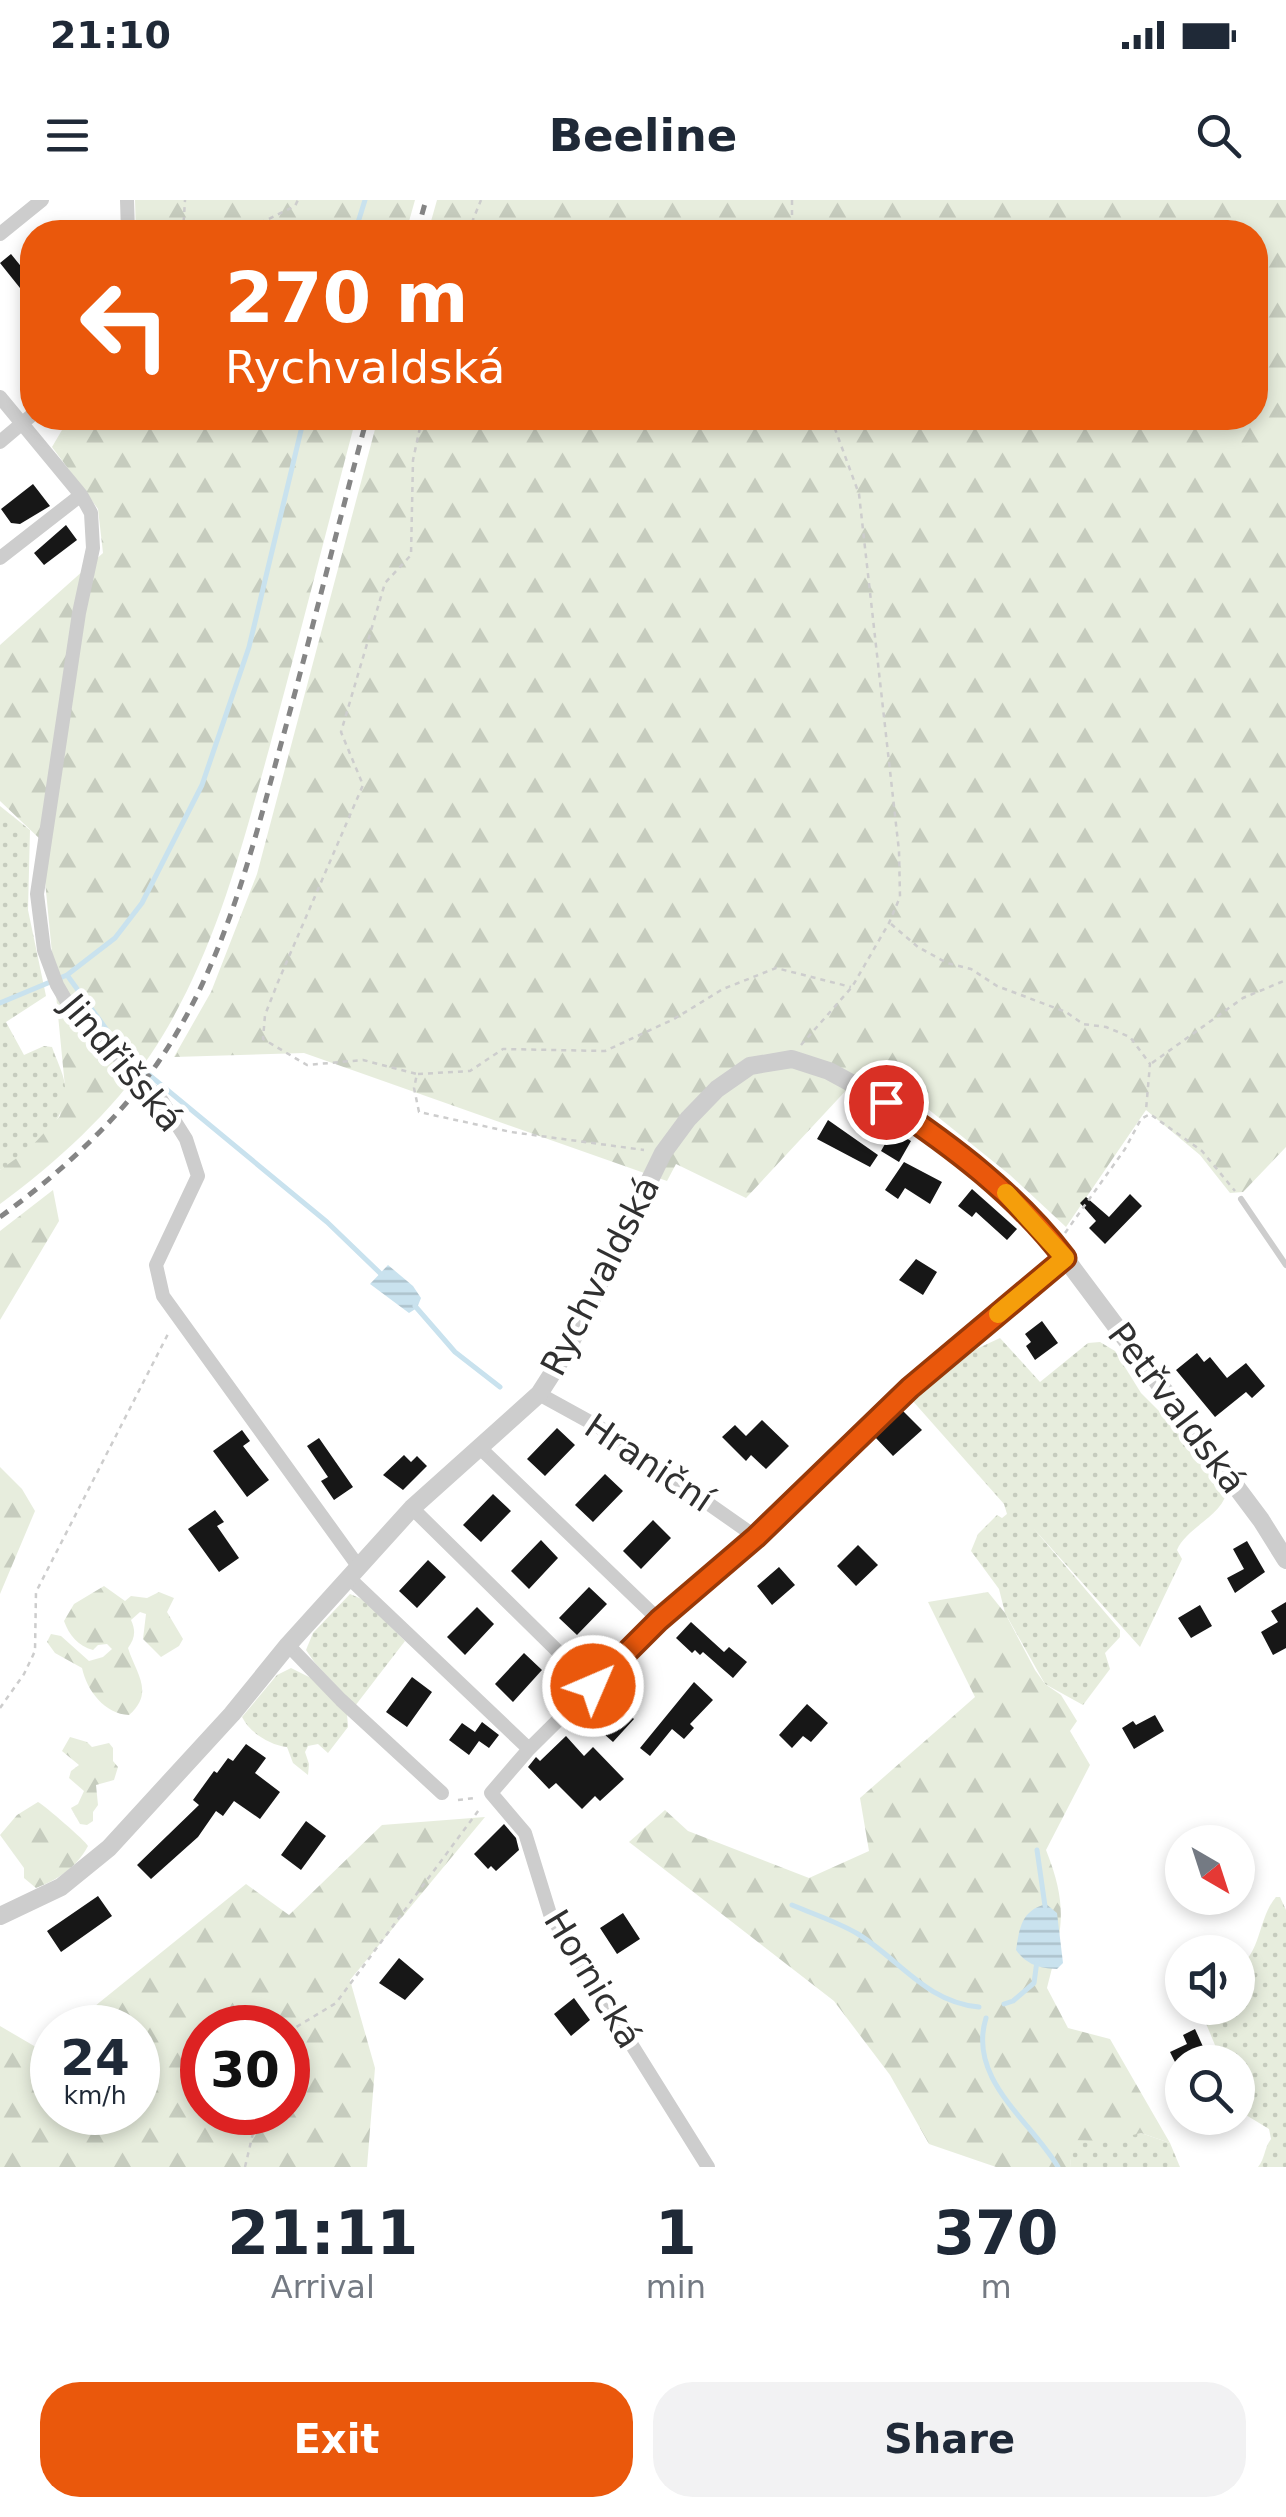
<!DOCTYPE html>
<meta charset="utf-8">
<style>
body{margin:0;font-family:"DejaVu Sans",sans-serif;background:#f2f2f3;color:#1f2937;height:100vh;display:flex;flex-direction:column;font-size:38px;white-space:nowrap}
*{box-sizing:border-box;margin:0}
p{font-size:32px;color:#747a83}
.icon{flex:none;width:55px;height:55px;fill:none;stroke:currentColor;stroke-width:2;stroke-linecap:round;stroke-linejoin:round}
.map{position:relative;height:1967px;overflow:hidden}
.drawer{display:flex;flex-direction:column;background:#fff;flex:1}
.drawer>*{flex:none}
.hud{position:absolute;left:20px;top:20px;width:1248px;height:210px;border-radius:40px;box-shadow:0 5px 15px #0003;background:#ea580c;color:#fff;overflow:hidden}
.needle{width:65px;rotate:141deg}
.fabs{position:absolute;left:1165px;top:1625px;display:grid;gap:20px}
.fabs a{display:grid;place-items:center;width:90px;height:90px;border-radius:50%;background:#fff;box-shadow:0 5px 15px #0003;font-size:50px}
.speed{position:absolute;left:30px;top:1805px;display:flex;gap:20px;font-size:50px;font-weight:700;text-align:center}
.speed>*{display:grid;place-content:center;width:130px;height:130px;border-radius:50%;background:#fff;box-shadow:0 5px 15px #0003;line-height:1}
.speed small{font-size:25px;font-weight:400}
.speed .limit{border:15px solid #d22;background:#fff;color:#111}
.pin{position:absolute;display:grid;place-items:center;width:85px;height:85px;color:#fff;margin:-42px;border:5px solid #fff;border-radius:50%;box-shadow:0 2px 10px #0007}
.me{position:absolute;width:110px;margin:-55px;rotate:45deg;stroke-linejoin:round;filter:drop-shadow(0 0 8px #0008)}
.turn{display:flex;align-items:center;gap:35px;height:210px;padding:0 40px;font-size:45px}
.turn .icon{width:130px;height:130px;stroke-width:2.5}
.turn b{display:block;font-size:70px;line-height:85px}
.eta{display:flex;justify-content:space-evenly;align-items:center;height:170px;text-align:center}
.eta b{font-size:60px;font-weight:800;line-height:70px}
.cta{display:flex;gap:20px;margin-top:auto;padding:20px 40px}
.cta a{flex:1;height:115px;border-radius:40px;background:#ea580c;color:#fff;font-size:40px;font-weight:800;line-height:115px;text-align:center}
.cta a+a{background:#f2f2f3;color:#1f2937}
.status{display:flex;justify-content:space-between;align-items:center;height:70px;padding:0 50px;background:#fff;direction:ltr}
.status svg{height:28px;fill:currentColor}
header{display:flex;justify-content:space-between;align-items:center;height:130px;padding:0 40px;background:#fff;font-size:45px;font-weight:800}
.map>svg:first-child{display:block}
.grass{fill:url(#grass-dots)}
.forest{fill:url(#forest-firs);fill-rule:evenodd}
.water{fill:url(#water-rules)}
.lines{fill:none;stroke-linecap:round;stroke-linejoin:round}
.stream{stroke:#c9e2ee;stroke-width:5}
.building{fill:#171717}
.path{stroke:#cdcdcd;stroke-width:2.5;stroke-dasharray:5 5;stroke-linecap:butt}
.service{stroke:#cdcdcd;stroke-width:6}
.minor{stroke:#cdcdcd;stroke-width:14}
.tertiary{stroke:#cdcdcd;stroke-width:18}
.rail{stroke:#858585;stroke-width:5;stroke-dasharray:10 8;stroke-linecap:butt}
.route-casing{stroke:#983908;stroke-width:25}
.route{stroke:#ea580c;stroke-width:18}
.slow{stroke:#f59e0b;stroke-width:18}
.labels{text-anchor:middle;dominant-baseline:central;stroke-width:10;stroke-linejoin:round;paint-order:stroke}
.street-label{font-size:35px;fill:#303030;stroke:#fff}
</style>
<div class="status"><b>21:10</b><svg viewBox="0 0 49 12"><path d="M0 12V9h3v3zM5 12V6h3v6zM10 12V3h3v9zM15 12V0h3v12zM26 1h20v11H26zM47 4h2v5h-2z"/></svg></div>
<header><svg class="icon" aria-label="menu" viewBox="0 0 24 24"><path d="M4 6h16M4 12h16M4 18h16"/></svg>Beeline<svg class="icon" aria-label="search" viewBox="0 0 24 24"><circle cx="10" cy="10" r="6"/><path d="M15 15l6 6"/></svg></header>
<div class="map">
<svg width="1286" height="1967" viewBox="0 0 1286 1967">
<defs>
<pattern id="grass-dots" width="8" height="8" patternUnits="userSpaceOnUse" patternTransform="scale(2.5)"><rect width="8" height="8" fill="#e7eddd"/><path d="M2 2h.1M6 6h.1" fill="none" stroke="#c6ccbe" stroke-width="1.8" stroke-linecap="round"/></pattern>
<pattern id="forest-firs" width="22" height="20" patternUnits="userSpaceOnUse" patternTransform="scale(2.5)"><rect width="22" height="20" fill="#e7eddd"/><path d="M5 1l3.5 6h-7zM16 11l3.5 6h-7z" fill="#c6ccbe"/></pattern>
<pattern id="water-rules" width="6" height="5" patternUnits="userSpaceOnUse" patternTransform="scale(2.5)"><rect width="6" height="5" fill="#c9e2ee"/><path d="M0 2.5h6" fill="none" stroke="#adc2cc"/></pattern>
</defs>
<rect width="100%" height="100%" fill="#fff"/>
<path class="grass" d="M0,606L30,630L28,710L46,796L6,822L24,855L44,846L52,847C56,859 63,872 65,885C70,922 29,953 0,970Z
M1000,1138L1040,1182L1088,1143L1100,1142L1115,1151L1141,1193L1166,1218L1180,1225L1227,1286C1228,1314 1187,1326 1177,1350L1182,1359L1140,1447L1034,1329L1120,1430V1437L1105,1453L1110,1469L1083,1505L1045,1484L1005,1413L999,1389L971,1351L978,1334L997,1315L1002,1318L1007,1314L1004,1304L911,1199L955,1159Z
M350,1394L364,1400L405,1441L355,1506L315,1463L306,1450L313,1433Z
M291,1468L311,1478L347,1514L348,1527L328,1553L318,1544L308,1546L305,1552L309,1564L308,1575L293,1563L287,1547C270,1545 250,1533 242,1517L277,1475Z
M1276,1697H1280L1286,1710V1967H1258C1265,1959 1264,1948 1271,1939L1269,1929L1246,1915L1238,1897V1862H1222L1200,1809L1238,1808V1768C1262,1751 1258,1718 1276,1697Z
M1141,1933L1170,1943L1180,1967H1070L1072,1940Z"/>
<path class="forest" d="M135,0H415L406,32H136Z
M437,0H1286V947L1243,992L1230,993L1200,955L1146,910L1066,1027L1010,975L928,909L864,871L746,998L676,964L667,981L304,853L174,857L211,792L257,674L378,218H1255V32H428Z
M69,218H356C327,328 299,439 269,549C240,655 212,762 151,854C112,912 56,963 0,1004V970L28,950L60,916L65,887L41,640L0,601V445L103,353L98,309L52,247Z
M53,990L59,1021L0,1120V1031Z
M0,1267L22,1289L35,1311L0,1394Z
M104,1386L125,1401L131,1396L147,1398L159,1392L174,1398L167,1412L183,1439L179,1446L161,1457L143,1439L146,1414L140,1412L131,1420C136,1431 135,1438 128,1448C136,1474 155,1492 129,1515C105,1514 87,1491 82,1468L55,1453L47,1442L51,1434L61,1436L89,1461L103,1457L112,1449L107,1444L98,1445L93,1450C78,1446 69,1435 64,1421L74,1404Z
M988,1392L1005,1413L1035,1470L1045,1484L1061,1495L1077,1521L1070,1531L1090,1565L1046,1650C1069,1708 1062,1730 1047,1788L1068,1828L1110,1839L1170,1943L1141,1933L1108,1941L1073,1940L1070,1967H996L929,1944L890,1875L834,1801L629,1642L665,1610L688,1631L809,1678L869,1651L860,1598L975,1497L928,1402Z
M70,1537L87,1542L92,1547L109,1543L113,1548V1561L118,1567L114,1580L96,1585L98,1605L93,1612V1621L87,1625L80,1624L71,1608L78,1604L84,1591L69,1578L71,1571L79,1565L62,1551Z
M38,1602C45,1606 86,1641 88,1646C76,1668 59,1679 36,1688L24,1678V1668L0,1635L17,1615Z
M485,1617L350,1780L375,1868L367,1967H0V1826L41,1850L52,1841V1912H138V1828L69,1827L246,1684L289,1715L382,1625ZM202,1828H288V1912H202Z"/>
<path class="water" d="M388,1065L413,1086L421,1098L417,1108L409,1113L370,1084Z
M1046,1704L1057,1713L1063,1763L1057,1769C1039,1768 1027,1765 1016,1750C1020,1727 1021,1711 1046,1704Z"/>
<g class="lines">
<path class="stream" d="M355,32L365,0
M67,775L115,738L142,703L202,585L249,447L304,218
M0,803L67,775L125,855L327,1022L382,1075
M415,1106L455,1152L500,1187
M1037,1650L1045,1706
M792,1705C813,1714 838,1722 858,1734C900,1760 926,1802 979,1807
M1004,1804L1013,1801L1034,1783L1037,1761
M986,1818C967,1879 1031,1921 1058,1967"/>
</g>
<path class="building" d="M11,54L32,80V103L0,63Z
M33,284L50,306L20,324L11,323L1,309Z
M66,325L77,340L44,365L34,353Z
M828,920L878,955L870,967L817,939Z
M893,930L911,941L899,962L881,951Z
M904,962L942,982L930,1004L905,988L898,999L885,990Z
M972,989L1017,1029L1007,1040L976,1012L972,1017L958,1006Z
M1130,994L1142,1006L1105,1044L1089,1028L1096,1021L1080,1003L1086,997L1109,1017Z
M916,1059L937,1072L923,1095L899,1080Z
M1042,1121L1058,1143L1035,1160L1026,1146L1031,1142L1025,1134Z
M1197,1153L1204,1162L1210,1157L1227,1178L1246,1163L1265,1186L1252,1198L1246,1192L1215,1217L1176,1170Z
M903,1211L922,1230L893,1256L875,1237Z
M762,1220L789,1246L766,1269L751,1255L746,1261L722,1237L735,1225L746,1236Z
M557,1228L575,1245L545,1276L527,1259Z
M242,1230L250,1241L243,1246L269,1280L247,1297L213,1251Z
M319,1238L353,1287L334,1300L321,1281L328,1277L307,1246Z
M404,1255L411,1262L417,1256L427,1266L403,1290L383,1275Z
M605,1274L623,1291L593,1322L575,1305Z
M493,1294L511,1311L481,1342L463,1325Z
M215,1310L224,1322L217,1326L239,1358L219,1372L188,1329Z
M653,1320L671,1338L641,1369L623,1351Z
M541,1340L558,1358L529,1389L511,1371Z
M1247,1341L1265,1372L1235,1393L1227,1378L1244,1369L1233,1349Z
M858,1345L878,1365L856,1386L837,1366Z
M428,1360L446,1377L417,1408L399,1391Z
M779,1367L795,1385L772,1405L757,1386Z
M589,1387L607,1404L577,1435L559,1418Z
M1286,1402V1448L1273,1455L1261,1432L1278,1422L1271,1411Z
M1200,1405L1212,1426L1191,1438L1178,1418Z
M477,1407L494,1424L465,1455L447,1437Z
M691,1422L724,1452L729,1447L747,1462L733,1478L703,1452L700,1455L695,1450L692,1453L676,1438Z
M524,1453L542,1470L513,1502L495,1484Z
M412,1477L432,1492L407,1527L386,1512Z
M694,1482L713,1500L690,1524L694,1528L684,1539L672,1529L650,1556L640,1548Z
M807,1504L828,1523L811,1542L803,1536L792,1548L779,1535Z
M611,1509L618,1516L624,1510L634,1519L613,1542L595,1526Z
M1155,1515L1164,1531L1134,1549L1122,1528L1133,1521L1136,1525Z
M482,1522L499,1535L489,1548L479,1541L469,1555L449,1540L462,1523L475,1532Z
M566,1536L584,1556L593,1547L624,1579L600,1601L595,1596L582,1609L556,1583L549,1589L528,1567L536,1557L540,1561Z
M246,1544L266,1558L255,1573L280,1592L260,1619L234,1601L223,1616L216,1611L198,1637L151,1679L137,1665L199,1605L193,1600L214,1571L217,1573L228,1558L233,1561Z
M306,1621L326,1636L301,1670L281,1655Z
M504,1624L516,1638L519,1650L496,1671L491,1666L488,1669L474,1654Z
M98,1696L112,1716L61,1752L47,1731Z
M623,1713L640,1739L617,1754L600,1728Z
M399,1758L424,1779L405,1800L379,1783Z
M574,1798L590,1820L571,1836L554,1814Z
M1195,1829L1210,1862H1182L1177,1866L1170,1852L1187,1844L1183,1835Z"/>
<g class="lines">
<path class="path" d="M792,0V32
M183,32L185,0
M242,32L295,6L298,0
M468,32L481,0
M422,218L413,260L411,355L385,383L341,532L363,585L278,782L265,815L263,839L307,865L363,860L417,874L414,888L419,912L511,932L644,950
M891,724L918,747L947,763L971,769L997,786L1066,812L1083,824L1106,827L1130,837L1150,864L1146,910
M801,845L852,787L889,723L900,697L899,651L859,294L831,218
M1152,863L1243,798L1286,780
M418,874L470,871L503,849L605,851L674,819L723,789L776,768L851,787
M1065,1033L1125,949L1141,919L1150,914L1202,951L1235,991
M0,1508L24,1474L35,1451L36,1392L169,1132
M458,1600L475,1598
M288,1832L336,1803L481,1607
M245,1967L258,1912"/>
<path class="service" d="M1241,999L1286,1065"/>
<path class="minor" d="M127,0L128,32
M0,34L42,0
M0,197L81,295L91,313L93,348L79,413L37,694L44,750L57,785L71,809L162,901L186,939L198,976L156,1065L163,1096L358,1366
M0,242L32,215
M0,358L81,295
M539,1194L599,1227L756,1337
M480,1248L659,1420
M412,1308L593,1486
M348,1377L529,1549
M288,1445L341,1500L442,1593
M708,1967L550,1714L525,1633L491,1593L529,1549L659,1420L756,1337L910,1188L1065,1058"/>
<path class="tertiary" d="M0,1716L61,1687L109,1648L232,1514L288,1445L412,1308L539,1194L566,1152L663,953L688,919L717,889L750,866L792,859L829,871L886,902L938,937L1003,990L1056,1046L1261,1320L1286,1360"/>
<path class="rail" d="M417,32L426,0
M0,1017C58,975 115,923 157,864C219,774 248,666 276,562C308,448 336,332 367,218"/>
</g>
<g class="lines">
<defs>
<path id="route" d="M593,1486L659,1420L756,1337L910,1188L1065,1058C1016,994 952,946 886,902"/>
</defs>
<use href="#route" class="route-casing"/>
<use href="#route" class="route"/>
<path class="slow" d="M998,1114L1065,1058L1006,993"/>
</g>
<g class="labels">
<g class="street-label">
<text transform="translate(122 863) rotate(50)">Jindřišská</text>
<text transform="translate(600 1076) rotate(-63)">Rychvaldská</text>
<text transform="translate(1177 1208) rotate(53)">Petřvaldská</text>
<text transform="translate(649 1263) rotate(34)">Hraniční</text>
<text transform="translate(593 1779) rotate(59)">Hornická</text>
</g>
</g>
</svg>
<div class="fabs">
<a><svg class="needle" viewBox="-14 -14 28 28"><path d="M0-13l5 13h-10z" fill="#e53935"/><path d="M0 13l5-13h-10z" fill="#747a83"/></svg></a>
<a><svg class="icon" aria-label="sound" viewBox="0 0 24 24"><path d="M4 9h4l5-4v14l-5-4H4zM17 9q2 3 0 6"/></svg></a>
<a><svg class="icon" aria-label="search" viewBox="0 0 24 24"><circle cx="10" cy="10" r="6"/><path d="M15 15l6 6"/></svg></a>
</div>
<div class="speed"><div>24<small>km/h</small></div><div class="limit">30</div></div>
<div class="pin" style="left:886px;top:902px;background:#d93025"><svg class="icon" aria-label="arrive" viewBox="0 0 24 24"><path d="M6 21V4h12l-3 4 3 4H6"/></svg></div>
<svg class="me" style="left:593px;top:1486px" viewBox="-20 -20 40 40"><circle r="17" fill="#ea580c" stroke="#fff" stroke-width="3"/><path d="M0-11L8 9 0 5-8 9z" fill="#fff"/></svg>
<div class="hud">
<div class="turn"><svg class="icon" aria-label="left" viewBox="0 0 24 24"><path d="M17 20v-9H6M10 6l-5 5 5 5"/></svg><div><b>270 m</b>Rychvaldská</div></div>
</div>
</div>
<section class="drawer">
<div class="eta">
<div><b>21:11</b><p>Arrival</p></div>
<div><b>1</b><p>min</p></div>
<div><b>370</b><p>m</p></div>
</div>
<div class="cta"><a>Exit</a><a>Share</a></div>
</section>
